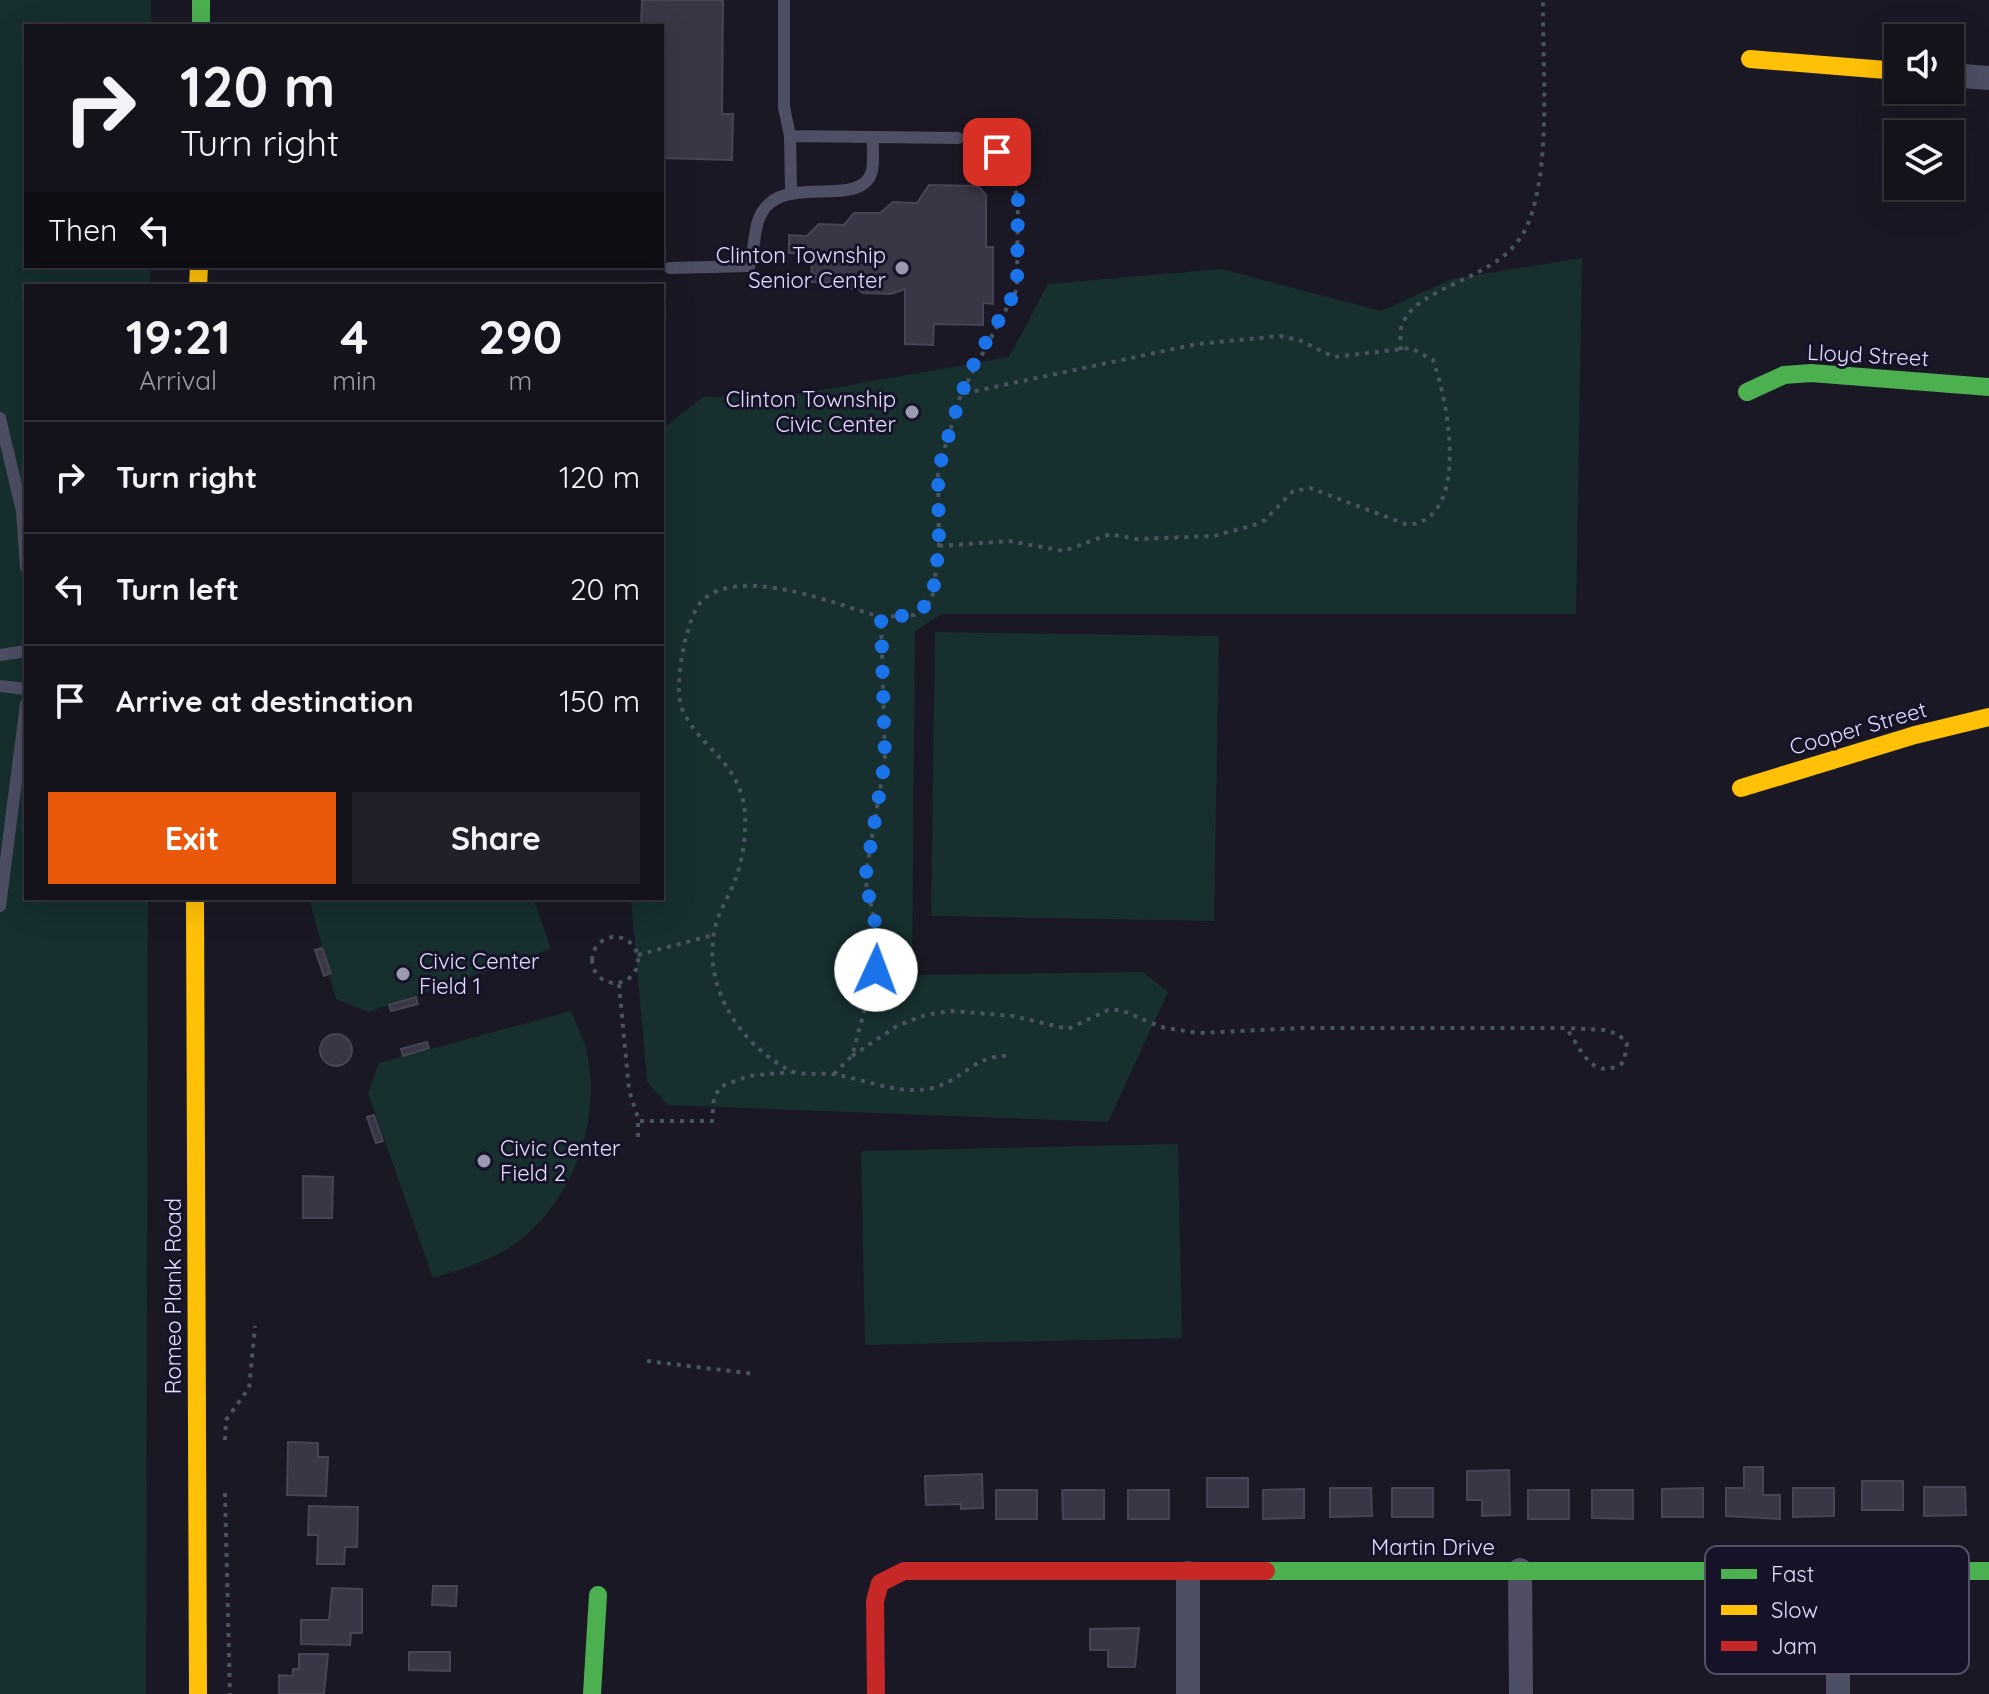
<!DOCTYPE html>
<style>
body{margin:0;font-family:Quicksand,sans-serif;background:#212028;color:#f1f3f6;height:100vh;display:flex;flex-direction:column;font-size:30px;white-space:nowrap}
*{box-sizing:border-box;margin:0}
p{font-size:26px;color:#9d9ea3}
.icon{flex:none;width:44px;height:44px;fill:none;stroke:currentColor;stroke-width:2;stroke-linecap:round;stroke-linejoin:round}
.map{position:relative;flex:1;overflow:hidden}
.panel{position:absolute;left:24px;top:284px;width:640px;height:616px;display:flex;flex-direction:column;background:#14121b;border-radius:0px;box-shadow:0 8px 32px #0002,0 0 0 2px #33323a}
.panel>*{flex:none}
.hud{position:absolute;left:24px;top:24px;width:640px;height:244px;border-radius:0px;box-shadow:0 8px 32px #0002,0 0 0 2px #33323a;background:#14121b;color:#f1f3f6;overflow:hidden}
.controls{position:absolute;left:1884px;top:24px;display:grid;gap:16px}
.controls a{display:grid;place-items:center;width:80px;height:80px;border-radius:0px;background:#14121b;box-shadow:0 8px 32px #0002,0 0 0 2px #33323a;font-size:40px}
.pin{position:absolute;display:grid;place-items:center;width:68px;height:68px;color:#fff;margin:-34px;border-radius:16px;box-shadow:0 4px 12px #0006}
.me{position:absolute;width:88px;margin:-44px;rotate:2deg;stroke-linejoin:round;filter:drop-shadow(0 0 6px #0008)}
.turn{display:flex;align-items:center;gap:28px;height:168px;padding:0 24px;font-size:36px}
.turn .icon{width:104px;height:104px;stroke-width:2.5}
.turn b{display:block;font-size:56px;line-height:68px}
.then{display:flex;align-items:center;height:76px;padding:0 24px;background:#0003;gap:16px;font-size:30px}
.eta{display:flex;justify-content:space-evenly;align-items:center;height:136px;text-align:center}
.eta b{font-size:48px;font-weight:700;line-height:56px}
.primary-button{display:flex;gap:16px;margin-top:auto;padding:16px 24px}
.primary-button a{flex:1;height:92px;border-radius:0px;background:#ea580c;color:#fff;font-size:32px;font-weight:700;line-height:92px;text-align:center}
.primary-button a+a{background:#212028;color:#f1f3f6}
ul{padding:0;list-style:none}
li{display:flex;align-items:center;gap:24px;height:112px;padding:0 24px;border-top:2px solid #33323a}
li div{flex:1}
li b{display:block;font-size:30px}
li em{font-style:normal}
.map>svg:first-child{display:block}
.green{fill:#172f2f}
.building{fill:#393745;stroke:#474456;stroke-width:2}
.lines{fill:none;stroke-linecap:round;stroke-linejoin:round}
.path{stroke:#485460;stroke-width:4;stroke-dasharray:4 6;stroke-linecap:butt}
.lane{stroke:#4e4e64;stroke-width:12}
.street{stroke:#4e4e64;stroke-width:24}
.fast{stroke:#4caf50;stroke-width:18}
.slow{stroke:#ffc107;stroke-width:18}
.jam{stroke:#c62828;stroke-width:18}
.route{stroke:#1a73e8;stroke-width:14;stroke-dasharray:0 25.2}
.poi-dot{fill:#9b99b0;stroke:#161329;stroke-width:3}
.labels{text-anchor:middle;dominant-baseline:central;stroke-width:6;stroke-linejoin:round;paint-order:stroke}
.poi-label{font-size:22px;fill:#e0defc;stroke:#161329;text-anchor:end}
.street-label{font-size:22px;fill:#e0defc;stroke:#161329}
.key{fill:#161329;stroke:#535068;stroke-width:2}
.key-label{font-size:22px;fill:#e0defc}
</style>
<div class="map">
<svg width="1989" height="1694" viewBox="0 0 1989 1694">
<rect width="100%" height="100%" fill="#1a1824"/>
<path class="green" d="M0,0H151V26H26V266H150V286H26V898H148L146,1694H0Z
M1582,258L1576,614H942L915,631L912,975L1143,972L1168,992L1108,1122L667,1105L647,1081L631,898H662V429L703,397L788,396L1009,357L1048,284L1222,269L1381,311L1452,279Z
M935,632L1219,636L1214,921L931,916Z
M309,898H533L551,949L368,1012L336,999Z
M571,1011C575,1022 581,1033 585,1045C605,1117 572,1209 507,1249C485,1263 458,1270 433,1278L368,1093L379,1063Z
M1178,1144L1182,1338L865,1345L861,1151Z"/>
<path class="building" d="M642,0H723L722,114H733L732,160L662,158V26H641Z
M929,185L978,186L986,195V247H993V304L983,303V325L934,324L933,345L905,344V289L891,294L863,293L858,289L842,288L839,283L812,282L811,254L789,253V235L807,236L819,224L844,225L854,213H880L893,202L917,203Z
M322,948L331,973L324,976L315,950Z
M416,997L418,1004L391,1011L389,1005Z
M320 1050a16 16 0 1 1 32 0a16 16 0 1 1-32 0Z
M427,1042L429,1048L403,1056L401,1049Z
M374,1115L383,1141L376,1143L367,1117Z
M303,1176L333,1177L332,1218H303Z
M288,1442L318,1443V1457H328L326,1496L287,1495Z
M1744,1467H1763V1495H1780V1519L1726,1516V1488H1744Z
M1509,1470L1510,1515L1482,1516V1500H1467V1471Z
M982,1474L983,1508L961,1509V1504L926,1505L925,1476Z
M1207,1478H1248V1507H1207Z
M1862,1481H1903V1510H1862Z
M1924,1487H1965L1966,1515L1924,1516Z
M1330,1488H1371L1372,1516L1330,1517Z
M1392,1488H1433V1517H1392Z
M1703,1488V1517H1662V1489Z
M1793,1488H1834V1516L1793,1517Z
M1304,1489V1518L1263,1519V1490Z
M996,1490H1037V1519H996Z
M1062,1490H1104V1519H1063Z
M1128,1490H1169V1519H1128Z
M1528,1490H1569V1519H1528Z
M1592,1490H1633V1519L1592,1518Z
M309,1506L358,1507L357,1547H345L344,1564H317L318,1535H308Z
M433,1586H457L456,1606L432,1605Z
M332,1588L362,1589V1633H351L350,1645L301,1644V1620H329Z
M1139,1628L1135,1667H1108V1650H1090V1629Z
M409,1652H450V1671L409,1670Z
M299,1654H328L324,1694H279V1675L293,1676V1669H299Z"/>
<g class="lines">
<path class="path" d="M1401,350C1401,343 1399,332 1402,325C1417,284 1500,281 1525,230C1553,173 1542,66 1543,0
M939,546L1009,541L1064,551L1110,534L1136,539L1214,536L1254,525L1265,520L1293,491L1310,488L1408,525C1471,519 1448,401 1433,360L1411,348L1334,357L1299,340L1280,336L1197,344L961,394
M881,617L914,615L932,600L939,546L938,471L961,394L1017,289L1018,197L997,152
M592 960a23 23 0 1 1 46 0a23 23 0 1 1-46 0Z
M638,955L713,935
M619,984L629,1090L639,1121H712L714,1098L720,1087L748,1076L791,1072
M852,1056L897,1026L925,1015L952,1011L1013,1016L1068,1029L1108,1010H1121L1161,1027L1198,1033L1302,1028H1566C1581,1048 1592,1084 1624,1062L1627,1043L1618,1034L1604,1030L1566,1028
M834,1074L852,1056L881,949L865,879L885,760L881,617C837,605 738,563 701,602C692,612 689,628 685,641C681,660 674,695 684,713C704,752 741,763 745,814C746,835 743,860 735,880C730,895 720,909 716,924C700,983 738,1043 789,1070C800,1076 818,1073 831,1074C864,1078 897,1096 932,1088C962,1081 974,1055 1008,1056
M638,1137V1120
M647,1361L755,1374
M225,1440L226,1420L249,1388L255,1326
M225,1493L230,1694"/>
<path class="lane" d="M784,0V107L790,136L791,191
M790,136L958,138
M670,268L749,266C757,245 751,219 770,203C796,180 859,205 871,174C875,164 872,148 873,137
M0,418L22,511L26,567
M0,655L26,651
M0,686L26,689
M0,906L26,704"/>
<path class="street" d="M1950,75L1989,78
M1520,1570L1521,1694
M1188,1573V1694
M1838,1694V1572"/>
<path class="fast" d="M201,0V26
M1747,392L1784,375L1811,373L1989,387
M1266,1571H1989
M592,1694L598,1595"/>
<path class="slow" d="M1750,59L1898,71
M198,286L199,266
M1741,788L1915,735L1989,717
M195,898L198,1694"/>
<path class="jam" d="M876,1694L875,1601L880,1583L904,1571H1266"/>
</g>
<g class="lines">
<path class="route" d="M876,970L881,949L865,879L885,760L881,617L914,615L932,600L939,546L938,471L961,394L976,359L1017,289L1018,197L997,152"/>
</g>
<g class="poi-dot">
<circle cx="902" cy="268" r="8"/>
<circle cx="912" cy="412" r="8"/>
<circle cx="403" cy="974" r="8"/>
<circle cx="484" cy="1161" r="8"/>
</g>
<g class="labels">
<g class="poi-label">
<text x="886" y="255">Clinton Township<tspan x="886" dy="25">Senior Center</tspan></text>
<text x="896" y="399">Clinton Township<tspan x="896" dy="25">Civic Center</tspan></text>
<text x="419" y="961" text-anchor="start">Civic Center<tspan x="419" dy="25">Field 1</tspan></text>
<text x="500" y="1148" text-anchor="start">Civic Center<tspan x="500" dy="25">Field 2</tspan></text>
</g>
<g class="street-label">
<text transform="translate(1868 355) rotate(3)">Lloyd Street</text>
<text transform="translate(1858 728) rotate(-16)">Cooper Street</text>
<text transform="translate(173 1296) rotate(-90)">Romeo Plank Road</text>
<text x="1433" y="1547">Martin Drive</text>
</g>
</g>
<rect x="1705" y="1546" width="264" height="128" rx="12" class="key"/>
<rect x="1721" y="1569" width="36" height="10" fill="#4caf50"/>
<rect x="1721" y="1605" width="36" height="10" fill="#ffc107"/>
<rect x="1721" y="1641" width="36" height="10" fill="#c62828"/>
<g class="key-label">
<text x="1771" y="1582">Fast</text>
<text x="1771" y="1618">Slow</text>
<text x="1771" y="1654">Jam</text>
</g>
</svg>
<div class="controls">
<a><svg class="icon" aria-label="sound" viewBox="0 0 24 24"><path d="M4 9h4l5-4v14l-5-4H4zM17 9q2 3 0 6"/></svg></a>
<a><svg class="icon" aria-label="layers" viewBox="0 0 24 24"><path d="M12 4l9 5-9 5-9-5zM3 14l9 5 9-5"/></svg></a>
</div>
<div class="pin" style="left:997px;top:152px;background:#d93025"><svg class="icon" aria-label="arrive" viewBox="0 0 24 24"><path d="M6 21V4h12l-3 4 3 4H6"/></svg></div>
<svg class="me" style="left:876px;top:970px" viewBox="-20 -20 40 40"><circle r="19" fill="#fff"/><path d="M0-13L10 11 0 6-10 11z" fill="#1a73e8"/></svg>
<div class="hud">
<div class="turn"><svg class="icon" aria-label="right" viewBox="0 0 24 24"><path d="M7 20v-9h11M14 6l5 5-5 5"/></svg><div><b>120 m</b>Turn right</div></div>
<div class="then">Then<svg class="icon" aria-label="left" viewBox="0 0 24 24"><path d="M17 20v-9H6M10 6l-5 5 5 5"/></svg></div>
</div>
<section class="panel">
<div class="eta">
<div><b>19:21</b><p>Arrival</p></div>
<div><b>4</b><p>min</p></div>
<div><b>290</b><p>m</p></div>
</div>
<ul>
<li><svg class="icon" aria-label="right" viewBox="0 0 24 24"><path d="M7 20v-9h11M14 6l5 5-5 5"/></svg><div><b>Turn right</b></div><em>120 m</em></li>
<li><svg class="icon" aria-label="left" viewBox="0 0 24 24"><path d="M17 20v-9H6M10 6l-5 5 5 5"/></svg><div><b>Turn left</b></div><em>20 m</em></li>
<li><svg class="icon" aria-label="arrive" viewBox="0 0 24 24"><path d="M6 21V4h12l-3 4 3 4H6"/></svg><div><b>Arrive at destination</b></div><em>150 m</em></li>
</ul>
<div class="primary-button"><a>Exit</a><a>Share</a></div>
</section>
</div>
